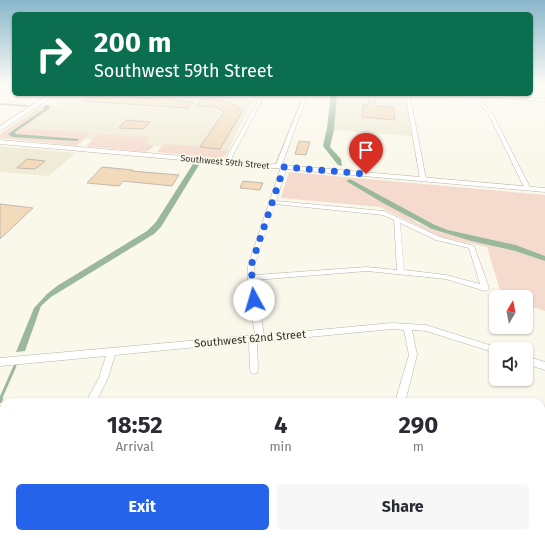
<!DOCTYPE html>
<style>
body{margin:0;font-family:"Fira Sans",sans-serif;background:#f7f7f7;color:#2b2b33;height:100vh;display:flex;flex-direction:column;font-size:15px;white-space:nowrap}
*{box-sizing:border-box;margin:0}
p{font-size:13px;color:#7c7c81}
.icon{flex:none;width:22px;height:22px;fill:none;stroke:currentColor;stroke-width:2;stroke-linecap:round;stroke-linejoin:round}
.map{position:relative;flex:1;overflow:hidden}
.details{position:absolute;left:0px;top:398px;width:545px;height:140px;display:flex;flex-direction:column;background:#fff;border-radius:12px 12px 0 0;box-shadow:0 1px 3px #0004}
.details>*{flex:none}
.guide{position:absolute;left:12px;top:12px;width:521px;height:84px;border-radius:6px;box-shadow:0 1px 3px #0004;background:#0b6e4f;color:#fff;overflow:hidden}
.needle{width:26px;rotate:10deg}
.buttons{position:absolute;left:489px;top:290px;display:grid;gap:8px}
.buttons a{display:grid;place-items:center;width:44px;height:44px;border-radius:6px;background:#fff;box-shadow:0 1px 3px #0004;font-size:20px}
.pin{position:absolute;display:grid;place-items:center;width:34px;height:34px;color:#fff;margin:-41px -17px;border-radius:50% 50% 50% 0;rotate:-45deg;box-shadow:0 0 4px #0007}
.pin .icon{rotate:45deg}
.me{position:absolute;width:44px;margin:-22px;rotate:354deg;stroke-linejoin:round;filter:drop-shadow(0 0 3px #0008)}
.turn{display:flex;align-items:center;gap:14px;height:84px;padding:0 16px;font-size:18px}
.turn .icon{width:52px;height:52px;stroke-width:2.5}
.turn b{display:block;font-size:28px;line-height:34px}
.eta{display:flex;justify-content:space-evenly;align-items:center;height:68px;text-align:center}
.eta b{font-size:24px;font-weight:700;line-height:28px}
.button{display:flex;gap:8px;margin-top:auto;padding:8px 16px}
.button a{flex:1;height:46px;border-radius:6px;background:#2563eb;color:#fff;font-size:16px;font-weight:700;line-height:46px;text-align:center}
.button a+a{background:#f7f7f7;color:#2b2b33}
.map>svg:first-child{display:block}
.built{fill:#efebd7}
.green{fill:#f5dbce}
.water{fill:#9bb89d}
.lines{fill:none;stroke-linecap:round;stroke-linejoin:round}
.stream-far2{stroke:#9bb89d;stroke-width:1.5}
.stream-far1{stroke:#9bb89d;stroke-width:3}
.stream{stroke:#9bb89d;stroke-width:4}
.building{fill:#f2dabb;stroke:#c2bab0}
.street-casing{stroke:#b6b4a8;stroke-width:1}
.secondary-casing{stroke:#b6b4a8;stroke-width:1}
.street{fill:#fff;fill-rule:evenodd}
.secondary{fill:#fff;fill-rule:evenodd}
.route{stroke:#2563eb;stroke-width:7;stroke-dasharray:0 12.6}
.labels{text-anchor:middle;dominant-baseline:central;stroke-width:3.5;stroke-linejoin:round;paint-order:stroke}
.far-street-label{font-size:9px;fill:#33322e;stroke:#faf7eb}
.street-label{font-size:11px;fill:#33322e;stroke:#faf7eb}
</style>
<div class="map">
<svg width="545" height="538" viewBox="0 0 545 538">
<rect width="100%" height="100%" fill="#faf7eb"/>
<path class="built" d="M64,94H256L227,153L15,132L60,103L53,102Z
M337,94H405L412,136L334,130Z
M0,146L75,153L49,176L0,172Z"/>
<path class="green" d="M43,105L54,106L24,128L91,133L77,146L0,138V134Z
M99,134L148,137L149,139L145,144L155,145L148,151L144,152L86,146Z
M165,144L225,149L229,150C226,156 223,157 215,158L158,152V150Z
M289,172L545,195V256L516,245L448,230L435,225L350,179L418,223L432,229L471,241L515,251L545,261V311L526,305V297H502L487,247L441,237L380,207L281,198Z"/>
<path class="water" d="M331,94H337L334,130L330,147L341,159L342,166L338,165L323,146L327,128Z
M48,105L50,108L15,132L16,134L79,139L77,141L12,137L8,134L44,109V106Z
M193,164L199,165L161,227L154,234L51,297L41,306L25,351L16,352L34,308L47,294L57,286L147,231L156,222Z
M350,179L435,225L448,230L516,245L545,256V261L515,251L471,241L432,229L383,203L346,181Z"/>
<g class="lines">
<path class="stream-far2" d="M0,104L27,106"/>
<path class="stream-far1" d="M0,400L15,366"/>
<path class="stream" d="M0,401L1,399"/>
</g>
<path class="building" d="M91,94H138L134,98L159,99L164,95L177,96L173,100L193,102L188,108L82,101Z
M201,99L228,101L243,110L220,149L200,147L224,112L217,107L196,106Z
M368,101H376V106L394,107L395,120L362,117L363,105H368Z
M126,120L150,122L143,129L119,128Z
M299,141L310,142L306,155L295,154Z
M27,159L45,161L35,169L17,168Z
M102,167L133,170L132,171L179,175L172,186L123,181L119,186L87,183Z
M243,181L263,183L260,190L240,188Z
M0,204L33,208L0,239Z"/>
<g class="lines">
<defs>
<path id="street" d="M0,87L14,88V90L0,89Z
M205,94C220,94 249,94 262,100L229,163L224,162L258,101L207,95Z
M408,94H412L410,97L426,179L423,181L420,179L406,97Z
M438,94H474L545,99V101L477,97L492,113L531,189L530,190H526L525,189L488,113L473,97L440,95Z
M302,100L305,101L281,167L276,168L275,167Z
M284,165L287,167L276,201L384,211L440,237L474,246L489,288L488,290L485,291L446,279L367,271L255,280L264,335L392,323L426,325L499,348L500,349H496V353L426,331L412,330L417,355L405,402H395L409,355L404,330L392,329L257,342L258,370L257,373L254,374L251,373L250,370L249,342L115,355L108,378L96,402H86L99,378L106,356L0,366V358L255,335L248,288V266L281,167ZM275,204L383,215L394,220L397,270L367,267L255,275L254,266ZM400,223L436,240L469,248L480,284L446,275L404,270Z
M526,356L545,362V370L526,364Z
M4,512V528L0,530V514Z
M154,534H166L168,538H156Z
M360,534H372L371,538H359Z"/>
<path id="secondary" d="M49,94H56L0,131V126Z
M0,140L545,188V192L0,144Z"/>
</defs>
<use href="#street" class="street-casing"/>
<use href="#secondary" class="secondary-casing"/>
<use href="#street" class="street"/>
<use href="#secondary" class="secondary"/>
</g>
<linearGradient id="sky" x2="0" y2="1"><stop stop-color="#89b6ca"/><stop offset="0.53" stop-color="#fdfbf6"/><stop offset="1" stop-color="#fdfbf6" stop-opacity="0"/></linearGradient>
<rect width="545" height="160" fill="url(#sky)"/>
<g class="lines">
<path class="route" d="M254,300L251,266L284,167L366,174"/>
</g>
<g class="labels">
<g class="far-street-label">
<text transform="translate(225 162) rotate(5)">Southwest 59th Street</text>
</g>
<g class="street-label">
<text transform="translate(250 339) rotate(-5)">Southwest 62nd Street</text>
</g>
</g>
</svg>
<div class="buttons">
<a><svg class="needle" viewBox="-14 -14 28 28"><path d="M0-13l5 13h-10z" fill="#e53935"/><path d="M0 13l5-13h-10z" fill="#7c7c81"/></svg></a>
<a><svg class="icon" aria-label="sound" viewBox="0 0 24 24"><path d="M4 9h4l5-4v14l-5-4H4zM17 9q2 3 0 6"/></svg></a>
</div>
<div class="pin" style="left:366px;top:174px;background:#d93025"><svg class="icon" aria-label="arrive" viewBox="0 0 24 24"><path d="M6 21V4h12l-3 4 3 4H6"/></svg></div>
<svg class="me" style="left:254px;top:300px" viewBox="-20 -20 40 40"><circle r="19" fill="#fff"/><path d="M0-13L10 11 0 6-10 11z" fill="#2563eb"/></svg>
<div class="guide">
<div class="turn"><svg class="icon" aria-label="right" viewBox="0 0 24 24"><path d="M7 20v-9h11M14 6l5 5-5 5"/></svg><div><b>200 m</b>Southwest 59th Street</div></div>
</div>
<section class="details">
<div class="eta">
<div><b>18:52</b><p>Arrival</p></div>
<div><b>4</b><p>min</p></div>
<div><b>290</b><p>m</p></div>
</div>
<div class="button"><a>Exit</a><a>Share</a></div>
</section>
</div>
